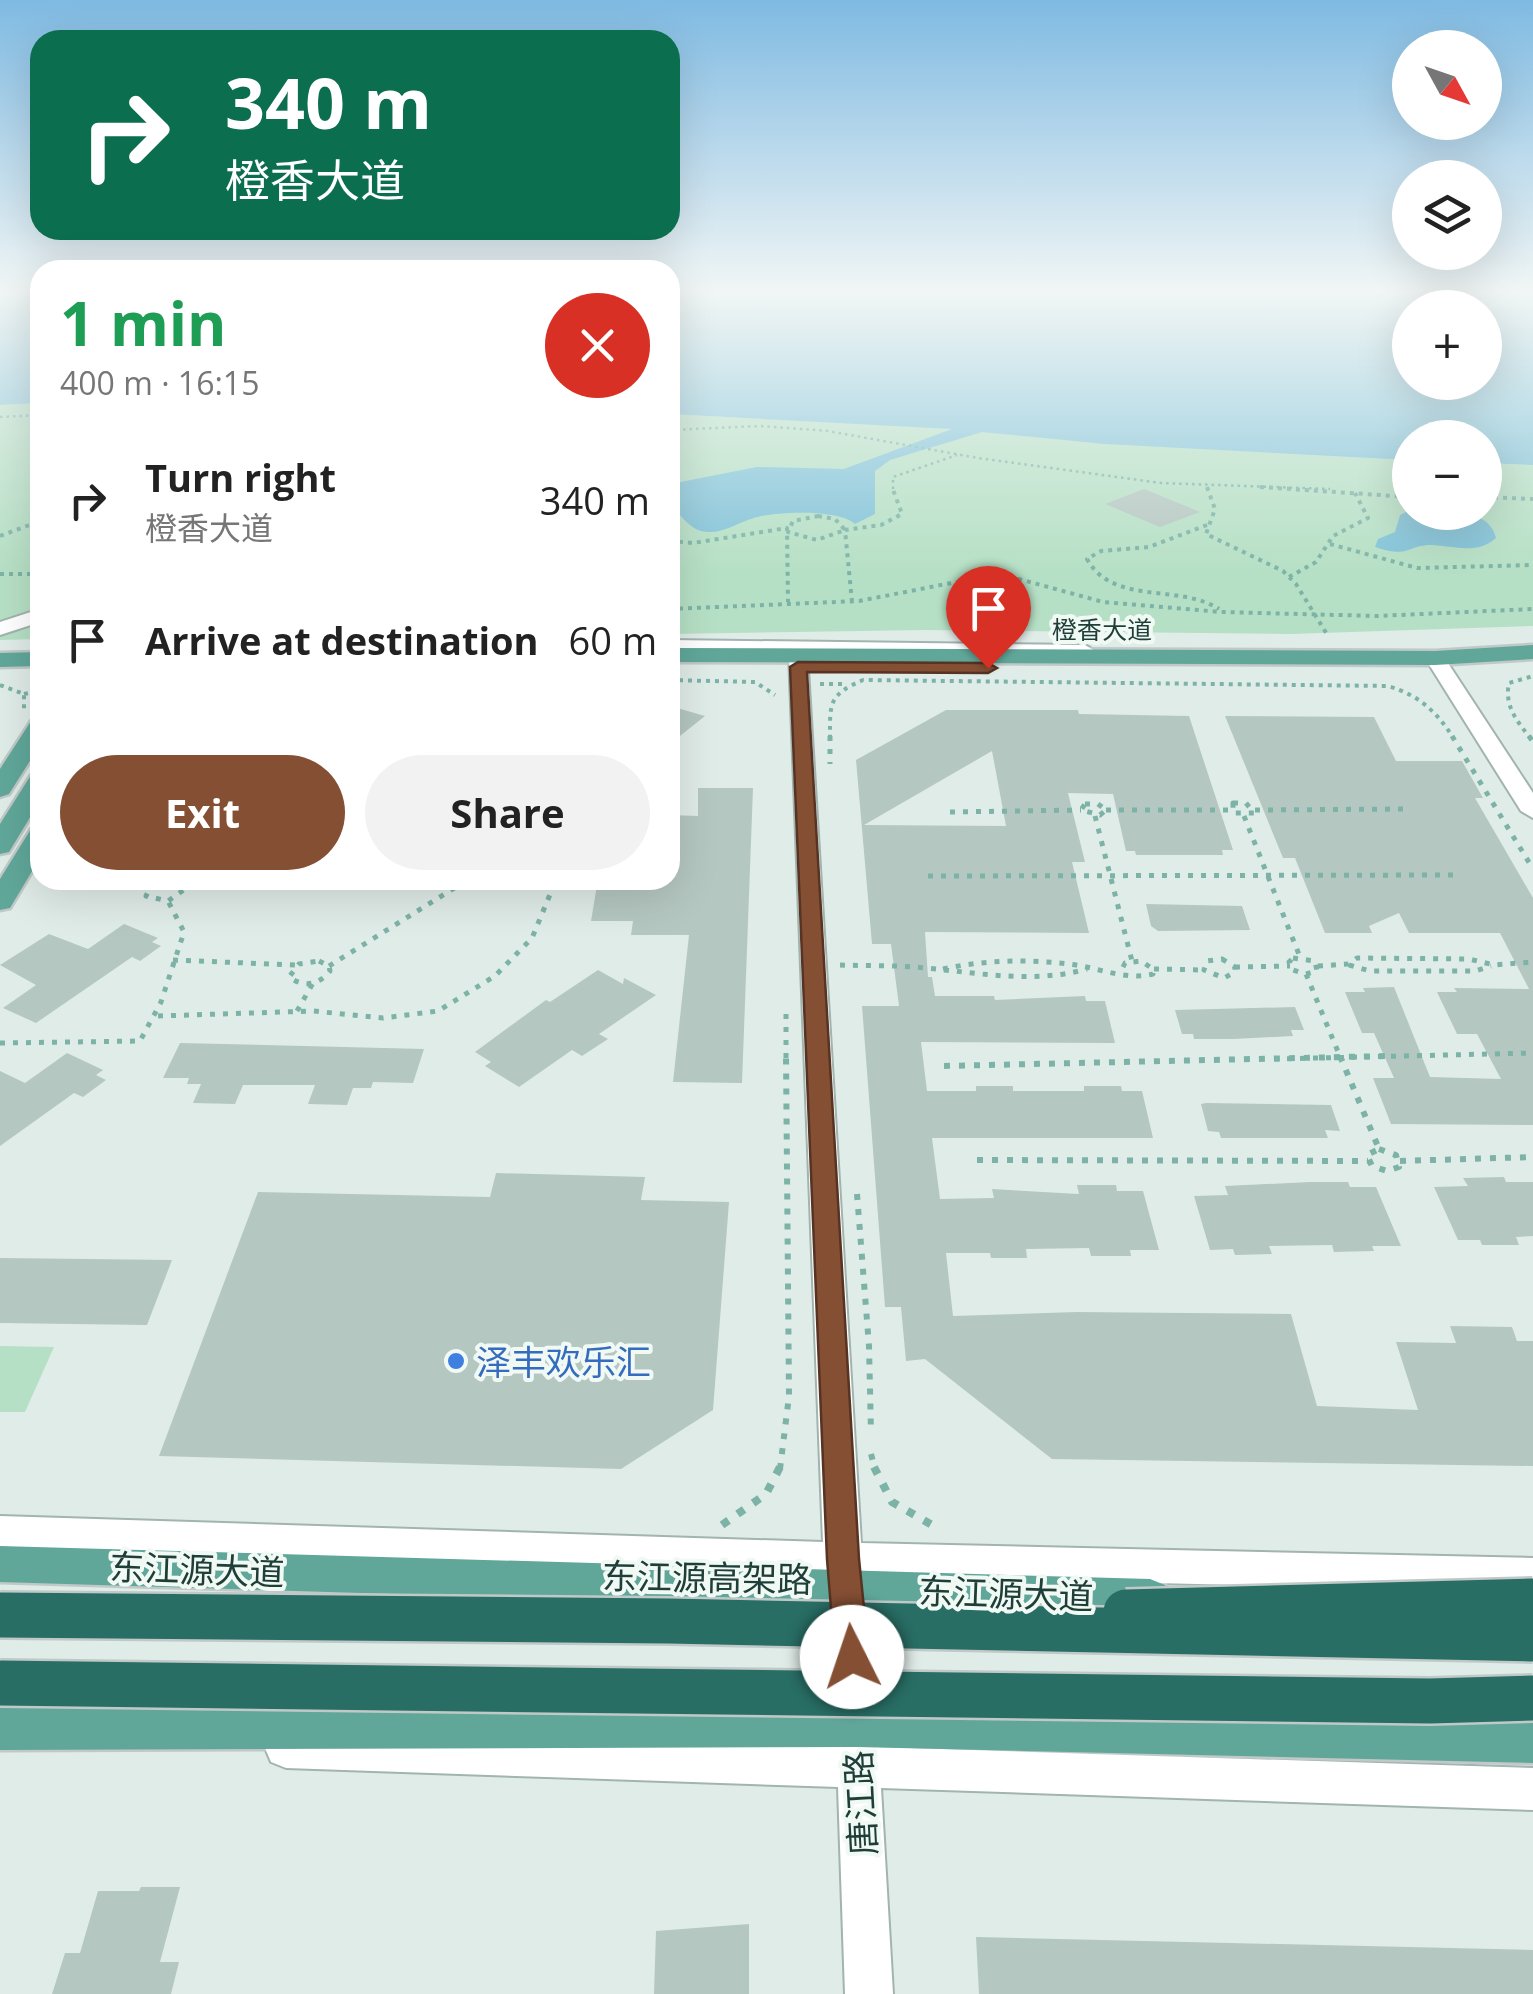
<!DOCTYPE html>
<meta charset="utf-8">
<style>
body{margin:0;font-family:"Open Sans","Noto Sans SC",sans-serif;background:#f2f2f2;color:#222;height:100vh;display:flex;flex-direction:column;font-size:38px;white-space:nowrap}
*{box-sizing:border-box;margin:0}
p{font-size:32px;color:#767676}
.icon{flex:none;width:55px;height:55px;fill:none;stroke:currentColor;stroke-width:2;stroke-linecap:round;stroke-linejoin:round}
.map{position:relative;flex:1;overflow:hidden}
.panel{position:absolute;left:30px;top:260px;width:650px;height:630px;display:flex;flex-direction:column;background:#fff;border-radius:30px;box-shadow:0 10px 40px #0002}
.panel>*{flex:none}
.top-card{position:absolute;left:30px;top:30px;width:650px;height:210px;border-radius:30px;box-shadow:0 10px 40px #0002;background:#0b6e4f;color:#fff;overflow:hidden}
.needle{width:65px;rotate:130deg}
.tools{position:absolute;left:1392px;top:30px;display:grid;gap:20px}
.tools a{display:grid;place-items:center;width:110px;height:110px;border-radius:50%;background:#fff;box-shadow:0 10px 40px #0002;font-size:50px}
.pin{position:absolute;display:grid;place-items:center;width:85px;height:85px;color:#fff;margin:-102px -42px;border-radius:50% 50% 50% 0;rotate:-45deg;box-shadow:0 0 10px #0007}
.pin .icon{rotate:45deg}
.me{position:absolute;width:110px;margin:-55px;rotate:356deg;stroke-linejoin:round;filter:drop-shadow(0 0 8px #0008)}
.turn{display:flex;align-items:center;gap:35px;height:210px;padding:0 30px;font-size:45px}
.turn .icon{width:130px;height:130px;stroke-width:2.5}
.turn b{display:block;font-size:70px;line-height:85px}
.round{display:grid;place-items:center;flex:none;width:105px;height:105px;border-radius:52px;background:#f2f2f2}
.overview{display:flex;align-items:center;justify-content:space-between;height:170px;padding:0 30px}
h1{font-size:60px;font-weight:700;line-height:75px;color:#1e9e55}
.primary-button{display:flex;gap:20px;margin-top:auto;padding:20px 30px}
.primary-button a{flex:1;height:115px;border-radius:60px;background:#854f34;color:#fff;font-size:40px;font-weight:700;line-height:115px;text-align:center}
.primary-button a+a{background:#f2f2f2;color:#222}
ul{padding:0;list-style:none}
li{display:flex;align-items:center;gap:30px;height:140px;padding:0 30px}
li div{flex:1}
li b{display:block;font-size:38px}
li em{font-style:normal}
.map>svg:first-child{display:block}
.green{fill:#b6e0c5}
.water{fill:#82c3d8;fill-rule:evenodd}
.building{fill:#b5c7c1;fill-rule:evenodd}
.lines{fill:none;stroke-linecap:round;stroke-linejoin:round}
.minor-casing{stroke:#a2b4b0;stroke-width:4}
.major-casing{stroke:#c0c9c7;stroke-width:5}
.path-far4{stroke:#7db3a7;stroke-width:2.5;stroke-dasharray:2.5 4;stroke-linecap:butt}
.path-far3{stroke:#7db3a7;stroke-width:4;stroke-dasharray:4 5;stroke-linecap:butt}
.path-far2{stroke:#7db3a7;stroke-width:5;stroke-dasharray:5 8;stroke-linecap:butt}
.path-far1{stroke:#7db3a7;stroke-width:6;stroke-dasharray:6 9;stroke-linecap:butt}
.path{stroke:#7db3a7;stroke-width:8;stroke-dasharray:8 11;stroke-linecap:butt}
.minor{fill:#fff;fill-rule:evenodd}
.major{fill:#60a79a;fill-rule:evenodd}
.highway-bridge-casing{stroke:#c0c9c7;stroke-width:50;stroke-linecap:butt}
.highway-bridge{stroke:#286e65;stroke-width:45}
.route{fill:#854f34;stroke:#563322;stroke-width:2.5}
.shop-dot{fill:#3f7fe0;stroke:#f1f9f5;stroke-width:4}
.labels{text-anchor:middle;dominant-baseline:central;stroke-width:8;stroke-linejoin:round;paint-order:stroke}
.far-street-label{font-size:25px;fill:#1f3e38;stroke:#f1f9f5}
.near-shop-label{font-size:35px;fill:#366cbe;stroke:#f1f9f5;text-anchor:start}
.near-street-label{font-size:35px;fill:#1f3e38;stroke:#f1f9f5}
</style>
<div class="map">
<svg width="1533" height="1994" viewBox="0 0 1533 1994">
<rect width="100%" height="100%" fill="#e0ece8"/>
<path class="green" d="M40,403V639L0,640V405Z
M670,414L954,428L1410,460V512H1485V463L1533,465V626L1291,634L924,630L670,634Z
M0,1346L54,1347L25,1412H0Z"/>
<path class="water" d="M0,293H40V403L0,405Z
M670,293H1533V465L1485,463V438H1410V460L1105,444L982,432L890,460L875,471V514L855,524C840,509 775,511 754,518C736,523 720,536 701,531C689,528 681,514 670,507V484L757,467L844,469L952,429L670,414ZM1410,308H1485V382H1410Z
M1410,510C1431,520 1487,500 1496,538C1477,555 1454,546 1432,545C1406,545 1410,559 1375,547L1378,539L1395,532L1400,515Z"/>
<path class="building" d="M1144,489L1200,512L1160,527L1105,504Z
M670,706L705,716L670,744Z
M946,710H1078L1079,714L1189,716L1233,850H1222L1223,855H1136L1135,851H1126L1113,794L1068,793L1085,862H1072L1089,933L925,932L928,977H932L935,996H994L995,1000L1085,996L1086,1001H1105L1115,1043L921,1042L927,1091H976V1086H1013V1091H1084V1086H1121L1122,1091H1142L1153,1138H932L940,1199L994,1198L992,1189L1079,1194L1077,1185H1116L1117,1191H1143L1159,1250H1130L1131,1256H1091L1089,1248L1026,1249L1027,1258H991L990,1253H946L953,1316L1077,1312L1291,1314L1317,1406L1418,1410L1396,1342L1456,1343L1450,1326L1512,1327L1517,1341H1533V1466L1052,1459L925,1359L906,1361L901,1307H885L862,1006H899L891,944H872L856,760ZM992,751L1006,826L864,825Z
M1225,716L1374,717L1396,761H1462L1483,798H1475L1533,898V1125L1391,1124L1373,1078H1394L1374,1033H1362L1345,992H1365L1363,988L1394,987L1430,1077L1501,1079L1477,1034H1457L1437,992H1457L1454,988L1529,989L1500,933H1409L1399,913L1369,926L1372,933H1325L1295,858H1283Z
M698,788H753L742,1083L673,1082L689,935H631L633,921H591L597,885L636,886L637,880H670V815L698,816Z
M1146,904L1242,906L1250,930L1158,931L1151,926Z
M124,924L158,938L152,942L161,946L140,961L132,957L36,1023L3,1008L36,985L0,965L49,934L88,949Z
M598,970L623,984L624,978L656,995L599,1034L608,1039L582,1056L572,1050L519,1087L485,1066L491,1062L475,1052L546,1000L550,1002Z
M1295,1007L1304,1030H1291L1293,1036L1234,1039H1194L1193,1034H1182L1175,1010Z
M180,1043L424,1049L413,1083L373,1082L371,1088H353L347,1105L308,1104L315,1085H243L235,1104L193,1103L201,1084H187L189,1078H163Z
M67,1053L103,1070L96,1075L106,1080L83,1097L74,1093L0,1146V1071L25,1083Z
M1206,1103L1331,1105L1340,1131L1325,1130L1328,1138H1221L1219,1132L1208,1131L1201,1104Z
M496,1173L645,1177L641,1200L729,1202L713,1410L621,1469L159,1456L258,1192L490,1197Z
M1504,1177L1506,1182H1533V1236L1516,1237L1519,1245H1482L1480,1240H1458L1434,1187L1468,1186L1463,1178Z
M1310,1182H1348L1350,1187H1376L1401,1246H1372L1374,1251L1334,1252L1332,1245L1269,1246L1272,1254L1235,1255L1233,1249L1210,1250L1194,1196L1228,1195L1225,1186Z
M0,1258L172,1260L147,1325L0,1323Z
M141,1887H180L160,1962H179L171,1994H52L65,1953H80L98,1891H139Z
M749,1924V1994H654L656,1931Z
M976,1937L1533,1950V1994H979Z"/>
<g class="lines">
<defs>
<path id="minor" d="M40,609V622L0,635V622Z
M670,640L1085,645L1095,651L1085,657L807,653L861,1543L1533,1558V1592L864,1576L876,1706L870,1720L855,1725L840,1720L834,1706L825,1575L0,1548V1516L823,1542L789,653L670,652Z
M1435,652L1442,654L1533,793V818L1521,811L1425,658Z
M286,1728L838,1746L843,1735L858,1729L873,1735L878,1747L1533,1768V1810L881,1788L893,1994H845L838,1787L286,1768L271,1762L265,1748L271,1734Z"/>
<path id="major" d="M1533,645V659L1435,665L670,662V648L1435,651Z
M40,652V666L0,667V653Z
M40,719V745L9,794L0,797V769L31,721Z
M40,772V801L9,852L0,854V824L31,775Z
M40,827V858L10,908L0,910V879L31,829Z
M0,1546L1150,1579L1165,1585L1171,1598L1165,1611L1150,1617L0,1582Z
M856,1705L1533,1719V1763L856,1747L0,1750V1708Z"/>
</defs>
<use href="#minor" class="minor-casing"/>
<use href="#major" class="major-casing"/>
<path class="path-far4" d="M0,417L40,415
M670,430L761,426L828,431L978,458L1161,483L1330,489
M893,489V477L957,455"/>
<path class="path-far3" d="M1207,487L1215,509L1206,534L1283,571L1296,584L1328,636
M1260,487L1410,497
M1485,497L1533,499
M818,516L835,519L845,530L817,540L788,532L793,521Z
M1207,525L1149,547L1101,551L1087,559C1113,606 1178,583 1219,609
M0,536L40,521
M670,541L693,543L787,528L788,602
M1330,544L1417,568L1533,565
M0,574H40
M1289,577L1316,562L1333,536L1368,518L1355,493
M852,602L845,530L881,525L902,514L892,487
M670,609L859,601L972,579L1008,576L1103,602L1221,612L1377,616L1533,609
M670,680L755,682L775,695
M820,684H844
M0,685L24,694V710
M24,694L40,691
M830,739C830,703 828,695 863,680L1388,686C1419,695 1437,712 1454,739
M1531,739C1517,721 1504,706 1509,683L1533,676"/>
<path class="path-far2" d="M830,736V764
M1452,736L1533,869
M1529,736L1533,742
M1233,803H1246L1254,813H1233Z
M1085,804H1098L1106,810L1100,815L1081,810Z
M1106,810H1230
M1255,810L1408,809
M950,812L1081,810
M1095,816L1132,961
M1244,816L1300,957
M928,876L1456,875
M165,880L180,882L185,889L168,901L146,896L151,886Z
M454,880H479
M1293,958L1315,961L1317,971L1306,974L1293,970L1289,962Z
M1222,959L1235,967V972L1224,978L1204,970L1207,961Z
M173,960L295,965
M319,961L329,966L330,971C319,985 304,988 289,977L299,964Z
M840,965C868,966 897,965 925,968C981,973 1032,984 1087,969
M1349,965L1370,971H1475L1491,966
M329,966L464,882
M1318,966L1348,964L1357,958L1469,959L1494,965L1533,962
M1235,967L1290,966
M943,969C984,960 1027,959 1069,964C1097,967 1125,981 1153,974V969L1141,961L1125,963L1121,971
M1154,969L1204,970
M1306,974L1341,1059
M297,1011L313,983
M786,1014V1059
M158,1016L313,1011L383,1018L438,1011L495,976L532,938L556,880
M0,1043L140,1041L161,1002L184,932L168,901
M1274,1059L1533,1053"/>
<path class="path-far1" d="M1340,1056L1379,1149
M944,1066L1387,1056
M1379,1149L1396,1155L1399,1167L1387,1171L1372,1166L1367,1155Z
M977,1160L1368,1161
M1400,1161L1533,1157
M857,1194L869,1346L871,1433
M871,1454L875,1469
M780,1469L789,1396L786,1056"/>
<path class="path" d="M874,1467L892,1502L939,1529
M722,1525L766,1494L780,1467"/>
<use href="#minor" class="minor"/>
<use href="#major" class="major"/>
<defs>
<path id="highway-bridge" d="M1126,1612L1533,1601
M0,1615L669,1621L1533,1639
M0,1683L1430,1701L1533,1698"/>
</defs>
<use href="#highway-bridge" class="highway-bridge-casing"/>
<use href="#highway-bridge" class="highway-bridge"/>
</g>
<linearGradient id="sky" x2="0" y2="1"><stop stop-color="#7fbae2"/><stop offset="0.51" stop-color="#f1f6f5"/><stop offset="1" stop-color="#f1f6f5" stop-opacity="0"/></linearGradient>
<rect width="1533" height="572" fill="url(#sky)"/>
<path class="route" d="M798,662L988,663L997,668L988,673L807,672L859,1559L869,1657L864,1668L852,1672L840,1668L835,1657L827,1559L790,667Z"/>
<circle class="shop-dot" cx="456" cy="1361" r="10"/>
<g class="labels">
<g class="far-street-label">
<text x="1102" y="629">橙香大道</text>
</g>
<g class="near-shop-label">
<text x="476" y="1361">泽丰欢乐汇</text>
</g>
<g class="near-street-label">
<text transform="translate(197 1569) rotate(2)">东江源大道</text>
<text transform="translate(707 1577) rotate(1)">东江源高架路</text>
<text transform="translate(1006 1593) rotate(2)">东江源大道</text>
<text transform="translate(860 1803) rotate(-93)">唐江路</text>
</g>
</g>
</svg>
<div class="tools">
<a><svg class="needle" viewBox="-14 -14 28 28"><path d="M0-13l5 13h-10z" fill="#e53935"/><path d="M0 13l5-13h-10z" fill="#767676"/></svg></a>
<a><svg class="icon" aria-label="layers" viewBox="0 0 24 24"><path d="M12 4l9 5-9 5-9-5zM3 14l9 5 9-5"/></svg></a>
<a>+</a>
<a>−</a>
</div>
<div class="pin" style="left:988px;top:668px;background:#d93025"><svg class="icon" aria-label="arrive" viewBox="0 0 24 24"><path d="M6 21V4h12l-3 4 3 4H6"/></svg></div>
<svg class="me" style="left:852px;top:1657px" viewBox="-20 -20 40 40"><circle r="19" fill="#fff"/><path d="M0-13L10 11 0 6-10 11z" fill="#854f34"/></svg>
<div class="top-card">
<div class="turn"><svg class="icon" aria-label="right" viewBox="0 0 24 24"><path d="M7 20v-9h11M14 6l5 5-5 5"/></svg><div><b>340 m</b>橙香大道</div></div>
</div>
<section class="panel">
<div class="overview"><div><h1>1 min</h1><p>400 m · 16:15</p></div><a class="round" style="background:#d93025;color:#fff"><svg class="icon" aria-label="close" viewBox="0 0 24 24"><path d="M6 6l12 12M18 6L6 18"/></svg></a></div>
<ul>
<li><svg class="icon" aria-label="right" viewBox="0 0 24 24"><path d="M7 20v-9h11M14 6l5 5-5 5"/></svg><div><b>Turn right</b><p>橙香大道</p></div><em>340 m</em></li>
<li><svg class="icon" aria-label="arrive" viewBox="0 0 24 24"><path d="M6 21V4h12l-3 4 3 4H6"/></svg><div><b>Arrive at destination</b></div><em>60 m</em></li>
</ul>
<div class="primary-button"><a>Exit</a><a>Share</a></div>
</section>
</div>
